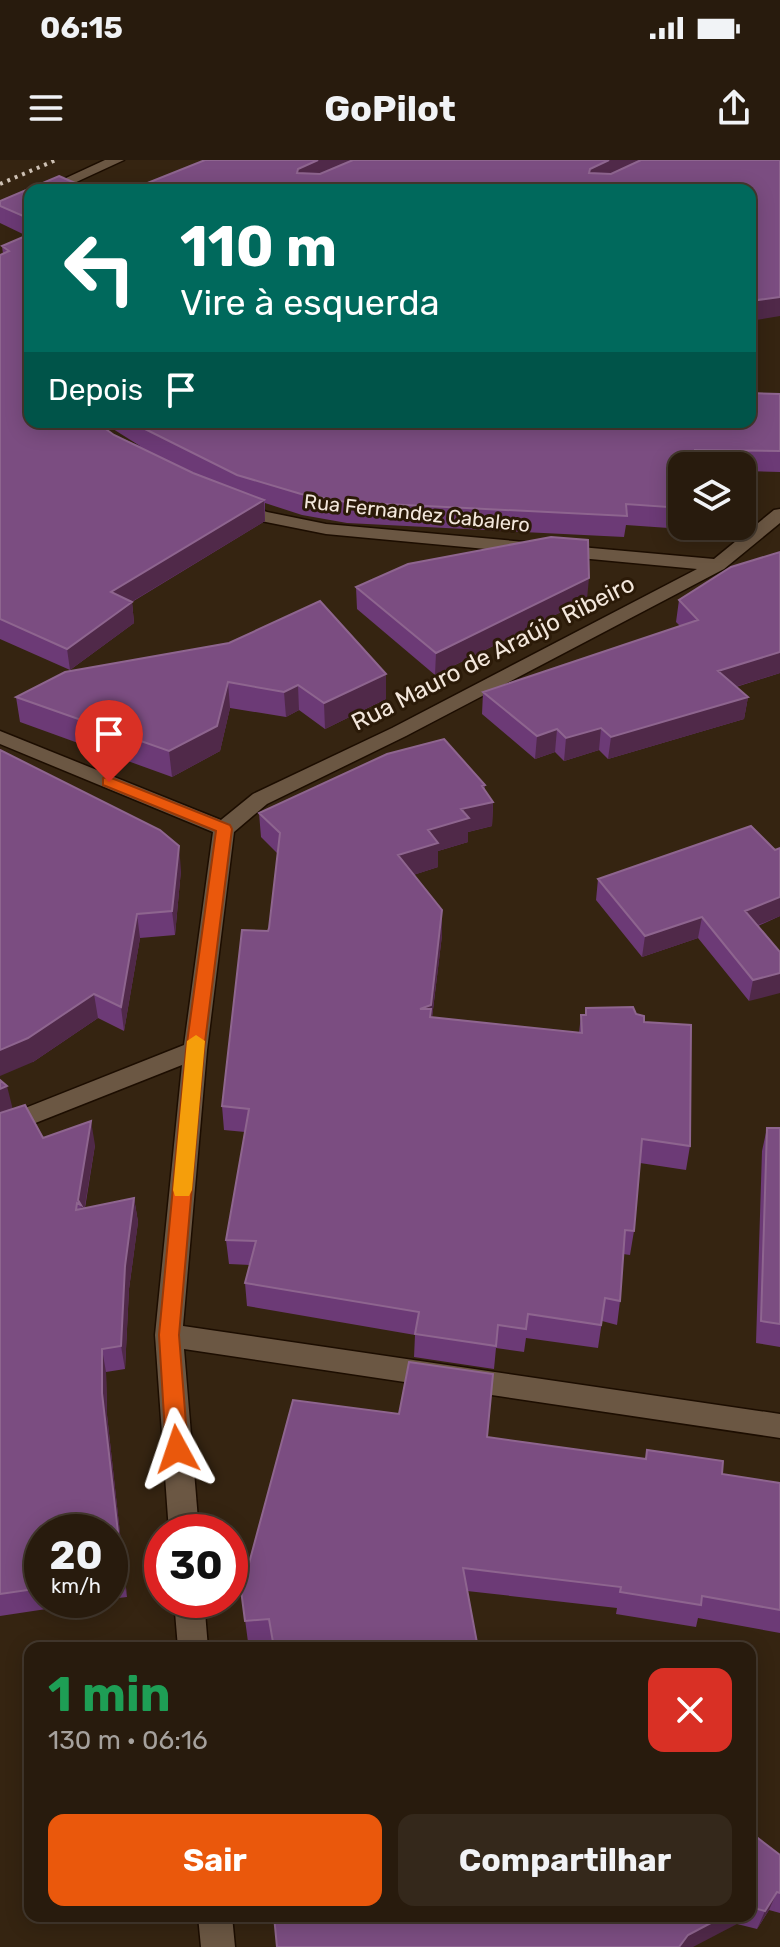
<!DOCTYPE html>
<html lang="pt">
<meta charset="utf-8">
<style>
body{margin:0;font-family:Rubik,sans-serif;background:#34281b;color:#f1f3f6;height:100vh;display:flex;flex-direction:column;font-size:30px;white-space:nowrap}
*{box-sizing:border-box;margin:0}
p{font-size:26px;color:#a5a19d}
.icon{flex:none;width:44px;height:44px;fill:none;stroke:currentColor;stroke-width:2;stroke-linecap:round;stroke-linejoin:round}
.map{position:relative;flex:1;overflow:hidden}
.drawer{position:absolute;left:24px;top:1482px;width:732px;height:280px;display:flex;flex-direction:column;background:#281b0d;border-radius:16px;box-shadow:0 4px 20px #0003,0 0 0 2px #44392e}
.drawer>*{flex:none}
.top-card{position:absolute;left:24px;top:24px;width:732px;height:244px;border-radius:16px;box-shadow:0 4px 20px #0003,0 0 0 2px #44392e;background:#00695c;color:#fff;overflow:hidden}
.buttons{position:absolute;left:668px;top:292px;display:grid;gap:16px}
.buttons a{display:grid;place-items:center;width:88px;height:88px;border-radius:16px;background:#281b0d;box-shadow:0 4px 20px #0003,0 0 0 2px #44392e;font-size:40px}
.speed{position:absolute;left:24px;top:1354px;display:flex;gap:16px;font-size:40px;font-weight:700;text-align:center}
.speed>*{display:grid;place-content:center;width:104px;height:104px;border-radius:50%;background:#281b0d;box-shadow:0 4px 20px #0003,0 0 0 2px #44392e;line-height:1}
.speed small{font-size:20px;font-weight:400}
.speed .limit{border:12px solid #d22;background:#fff;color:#111}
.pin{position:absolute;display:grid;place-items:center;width:68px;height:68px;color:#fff;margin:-82px -34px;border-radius:50% 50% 50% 0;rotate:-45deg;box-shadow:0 0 8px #0007}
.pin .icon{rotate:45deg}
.me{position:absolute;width:88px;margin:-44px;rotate:355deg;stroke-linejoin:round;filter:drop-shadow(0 0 6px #0008)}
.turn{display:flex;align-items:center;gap:28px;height:168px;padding:0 24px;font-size:36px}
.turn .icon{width:104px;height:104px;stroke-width:2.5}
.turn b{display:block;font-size:56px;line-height:68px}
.then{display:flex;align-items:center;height:76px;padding:0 24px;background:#0003;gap:16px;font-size:30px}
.round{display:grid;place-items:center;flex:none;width:84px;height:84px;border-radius:16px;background:#34281b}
.headline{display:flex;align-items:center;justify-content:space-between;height:136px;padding:0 24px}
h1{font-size:48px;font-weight:700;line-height:60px;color:#1e9e55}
.button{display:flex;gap:16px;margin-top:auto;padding:16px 24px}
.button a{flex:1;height:92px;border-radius:16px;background:#ea580c;color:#fff;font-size:32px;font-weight:700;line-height:92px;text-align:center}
.button a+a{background:#34281b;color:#f1f3f6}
.status{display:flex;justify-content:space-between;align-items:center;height:56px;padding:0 40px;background:#281b0d;direction:ltr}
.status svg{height:22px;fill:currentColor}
header{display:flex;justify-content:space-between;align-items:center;height:104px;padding:0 24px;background:#281b0d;font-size:36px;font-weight:700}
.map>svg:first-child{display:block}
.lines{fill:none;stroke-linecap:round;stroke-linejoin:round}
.street-casing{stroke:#1c0d00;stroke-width:3}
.street{fill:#6b5743;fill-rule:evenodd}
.rail{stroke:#cec1b4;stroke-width:4;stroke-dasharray:3 5;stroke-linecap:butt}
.wall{fill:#6c3a76}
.shaded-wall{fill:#502949}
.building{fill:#7b4d81;stroke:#8e658f;stroke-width:2}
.route{fill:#ea580c;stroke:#983908;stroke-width:2}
.slow{fill:#f59e0b}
.labels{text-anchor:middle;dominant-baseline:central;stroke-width:6;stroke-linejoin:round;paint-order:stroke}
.far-street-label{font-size:20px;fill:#f3e7dc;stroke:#2b1a08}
.street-label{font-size:24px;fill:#f3e7dc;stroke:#2b1a08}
</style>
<div class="status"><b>06:15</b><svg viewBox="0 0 49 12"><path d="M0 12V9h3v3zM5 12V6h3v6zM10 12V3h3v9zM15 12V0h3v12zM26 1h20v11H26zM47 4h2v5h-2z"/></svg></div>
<header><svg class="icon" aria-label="menu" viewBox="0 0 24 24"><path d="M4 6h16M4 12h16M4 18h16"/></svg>GoPilot<svg class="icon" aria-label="share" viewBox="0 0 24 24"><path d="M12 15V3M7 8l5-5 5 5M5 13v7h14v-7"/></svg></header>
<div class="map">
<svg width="780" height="1787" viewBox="0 0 780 1787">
<rect width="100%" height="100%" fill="#352411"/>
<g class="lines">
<defs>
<path id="street" d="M105,0H124L59,30H40Z
M235,340L267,352L326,364L714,399L774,350L780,349V363L724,409L406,576L267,644L234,672L207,890L183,1166L780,1254V1278L184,1189L199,1372H169L155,1175L182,905L0,977V958L184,885L213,672L0,584V571L221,660L253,634L392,568L697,409L326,374L256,360L229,349L226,345Z
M174,1440H204L208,1488H178Z
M198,1756H232L235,1787H201Z"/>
</defs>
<use href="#street" class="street-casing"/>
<use href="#street" class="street"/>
<path class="rail" d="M0,24L56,0"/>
</g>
<path class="wall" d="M30,30V262L114,275L140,286L102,262H750L780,234V312L742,311V306H682V366H698L697,370L626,365L624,377L347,363L302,355L265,343V361L132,442L134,463L70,510L0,479V95L3,94L2,86L27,76L0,63V41Z
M780,392V513L736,527L748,537L744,559L608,599L599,590L564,601L555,592L535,599L482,554L483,532L680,466L676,462L679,440Z
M356,427L587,439L435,515L357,449Z
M65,512L386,514V539L325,569L299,550L286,557L230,548L220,591L172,617L20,562L16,537Z
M0,590L181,710L175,775L140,778L124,871L98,858L33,902Z
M485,625V630L493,642L492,666L468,672V682L438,691V707L413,715L442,775L432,858L579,873L581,855H585L586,848L636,854L644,862L690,986L686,1010L640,1003L634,1071L630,1095L623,1094L620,1141L617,1165L602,1161L598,1188L526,1178L524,1192L496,1188L494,1209L414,1197L415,1175L247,1146L245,1123L250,1105L229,1104L226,1080L245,972L224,970L222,946L269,768L278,694L261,677L259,653Z
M598,719L780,756L758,766L780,792L749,841L698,778L642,797L596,740Z
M0,920L12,949L43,978L95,985L85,1048L134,1038L138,1062L129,1129L125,1209L106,1212L107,1255L127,1437L110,1439V1372H42V1440H106L0,1456Z
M767,968H780V1187L756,1183L762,991Z
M488,1277L646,1299L647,1290L722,1314L780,1323V1473L698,1458L696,1467L616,1454L617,1448L467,1431L478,1488H272L271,1481L248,1482L238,1407H248Z
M750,1672L780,1695V1753L769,1750L757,1769L737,1764L274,1756H750Z"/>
<path class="shaded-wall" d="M318,0H361L299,27L297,13L298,9Z
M609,0H645L588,30L590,9Z
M780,137V156L750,161V141Z
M264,340L265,361L113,453L111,432Z
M589,418L587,439L435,515L436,493Z
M132,442L134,463L70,510L67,489Z
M780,492V513L715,533L718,511Z
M386,514V539L325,569L324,543Z
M228,522L230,548L220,591L172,617L169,591Z
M298,525L299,550L286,557L284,532Z
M748,537L744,559L608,599L611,577Z
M601,568L599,590L564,601L566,578Z
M557,569L555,592L535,599L537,576Z
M485,625L484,644L493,642L492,666L468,672V682L438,691V707L398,720V695L428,670L461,649L482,626Z
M179,686L181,710L175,775L172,751Z
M780,737V756L741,772L745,751Z
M442,750V775L429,882L420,849Z
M137,754L140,778L124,871L121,847Z
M702,757L698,778L642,797L645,776Z
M780,813V833L749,841L753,820Z
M94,834L98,858L33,902L0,916V890Z
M7,926L13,950L0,955V929Z
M91,961L95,985L83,1057L81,1045L78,1040Z
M134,1038L138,1062L129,1129L125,1209L121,1186L125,1106Z
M102,1189L106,1212L107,1255L127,1437L123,1416L102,1233Z
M777,1732L769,1750L757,1769L765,1751Z
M724,1756H740L737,1764L693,1787H679L688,1775Z"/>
<path class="building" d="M205,0H318L298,9L297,13L320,14L353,0H609L590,9L589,13L611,14L641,0H780V137L750,141V30H130Z
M59,16L91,30H30V59L0,46V41Z
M30,74V262H96L114,275L193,313L264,340L111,432L132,442L67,489L0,459V95L9,91L2,86Z
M750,233L780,234V291L695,290L696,306H682V348L626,344L627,356L346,342L301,334L237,315L131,262H750Z
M551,377L588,380L589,418L436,493L356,427L408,404Z
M780,392V492L718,511L748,537L611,577L601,568L566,578L557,569L537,576L483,532L698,460L679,440L731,407Z
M320,441L386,514L324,543L298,525L284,532L228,522L217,566L169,591L16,537L65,512L229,483Z
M444,579L485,625L482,626L493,642L461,649L469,658L428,670L438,683L398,695L442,750L431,845L420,849H431L430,857L582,873L581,855H586V848L633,847L636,854L644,856V862L691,865L690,986L642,979L634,1071L625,1070L620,1141L605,1138L601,1165L528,1154L526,1169L498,1165L496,1186L415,1174L419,1152L245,1123L256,1081L226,1080L249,949L222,946L242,770L268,771L269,768L280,673L259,653L387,594Z
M0,590L160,670L179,686L172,751L137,754L121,847L94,834L28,878L0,890Z
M751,666L775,690L780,688V737L745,751L780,792V813L753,820L702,757L645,776L598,719Z
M0,920L7,926L0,929Z
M25,945L43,978L91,961L78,1040L81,1045L77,1043L76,1050L134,1038L125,1106L121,1186L102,1189V1233L123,1416L110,1418V1372H42V1428L0,1434V953Z
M767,968H780V1164L761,1161Z
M409,1202L493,1214L487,1277L646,1299L647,1290L723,1301L722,1314L780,1323V1450L702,1436L701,1445L620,1432L621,1427L463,1408L478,1488H274L269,1459L245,1461L238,1407H248L293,1240L399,1254Z
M750,1672L780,1695V1733L777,1732L765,1751L750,1747Z
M274,1756H724L688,1775L679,1787H277Z"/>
<path class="route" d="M109,617L230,665L232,669L204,890L179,1175L188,1289L185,1296L177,1298L170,1296L166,1289L159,1175L186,890L216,671L103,625V618Z"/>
<path class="slow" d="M196,875L205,881L192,1030L189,1036H175L173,1030L187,881Z"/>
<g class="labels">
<g class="far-street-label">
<text transform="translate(417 353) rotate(6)">Rua Fernandez Cabalero</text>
</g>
<g class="street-label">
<text transform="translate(493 493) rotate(-27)">Rua Mauro de Araújo Ribeiro</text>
</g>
</g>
</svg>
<div class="buttons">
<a><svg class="icon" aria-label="layers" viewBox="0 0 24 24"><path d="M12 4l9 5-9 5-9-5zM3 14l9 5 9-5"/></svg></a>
</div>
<div class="speed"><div>20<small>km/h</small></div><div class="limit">30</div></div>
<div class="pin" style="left:109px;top:622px;background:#d93025"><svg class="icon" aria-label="arrive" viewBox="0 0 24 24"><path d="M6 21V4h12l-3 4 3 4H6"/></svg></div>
<svg class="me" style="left:177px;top:1289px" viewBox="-20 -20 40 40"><path d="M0-17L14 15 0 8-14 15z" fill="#ea580c" stroke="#fff" stroke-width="4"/></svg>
<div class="top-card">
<div class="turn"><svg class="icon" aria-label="left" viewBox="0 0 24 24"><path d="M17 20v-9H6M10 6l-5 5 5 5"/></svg><div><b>110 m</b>Vire à esquerda</div></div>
<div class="then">Depois<svg class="icon" aria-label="arrive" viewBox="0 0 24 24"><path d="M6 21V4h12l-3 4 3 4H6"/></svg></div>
</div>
<section class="drawer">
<div class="headline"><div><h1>1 min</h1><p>130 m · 06:16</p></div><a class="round" style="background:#d93025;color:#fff"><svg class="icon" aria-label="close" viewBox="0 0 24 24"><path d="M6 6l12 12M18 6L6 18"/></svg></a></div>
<div class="button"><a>Sair</a><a>Compartilhar</a></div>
</section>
</div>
